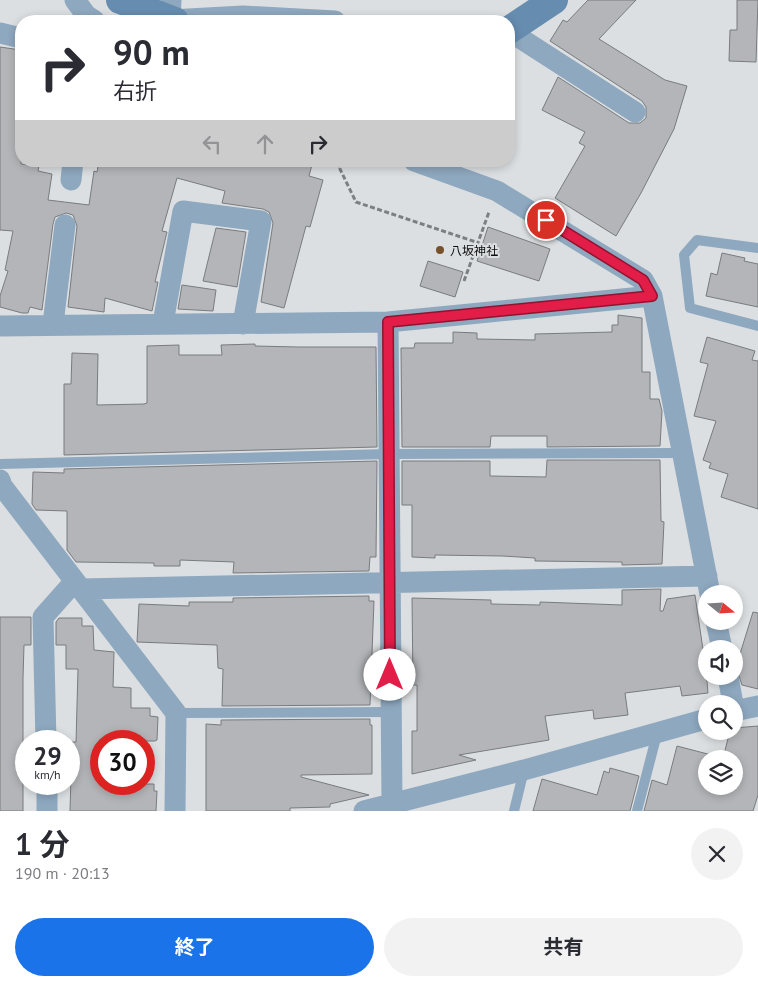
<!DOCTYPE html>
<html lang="ja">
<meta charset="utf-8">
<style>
body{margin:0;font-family:"PT Sans","Noto Sans JP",sans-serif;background:#f2f2f3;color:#2b2b33;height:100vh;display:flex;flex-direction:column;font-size:19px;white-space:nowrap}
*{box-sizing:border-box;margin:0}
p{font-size:16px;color:#7c7c81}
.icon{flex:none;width:28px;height:28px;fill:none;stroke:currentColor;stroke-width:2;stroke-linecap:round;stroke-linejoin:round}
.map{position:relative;height:811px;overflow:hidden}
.drawer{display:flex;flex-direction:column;background:#fff;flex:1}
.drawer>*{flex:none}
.guide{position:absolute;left:15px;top:15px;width:500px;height:152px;border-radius:20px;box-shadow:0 2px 8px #0003;background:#fff;color:#2b2b33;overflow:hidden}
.needle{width:32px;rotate:108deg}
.tools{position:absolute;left:698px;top:585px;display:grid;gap:10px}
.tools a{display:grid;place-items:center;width:45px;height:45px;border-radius:50%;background:#fff;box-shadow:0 2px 8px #0003;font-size:25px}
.speed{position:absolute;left:15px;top:730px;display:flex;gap:10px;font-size:25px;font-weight:700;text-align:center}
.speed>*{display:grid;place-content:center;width:65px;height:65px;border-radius:50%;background:#fff;box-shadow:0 2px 8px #0003;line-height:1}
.speed small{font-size:12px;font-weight:400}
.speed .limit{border:8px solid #d22;background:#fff;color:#111}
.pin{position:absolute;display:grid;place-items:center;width:42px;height:42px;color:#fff;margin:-21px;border:2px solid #fff;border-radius:50%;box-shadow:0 1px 5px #0007}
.me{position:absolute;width:55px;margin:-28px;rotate:0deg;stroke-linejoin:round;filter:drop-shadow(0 0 4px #0008)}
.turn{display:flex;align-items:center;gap:18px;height:105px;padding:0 15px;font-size:22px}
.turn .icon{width:65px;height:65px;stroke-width:2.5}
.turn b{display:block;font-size:35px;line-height:42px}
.lanes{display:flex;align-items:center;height:48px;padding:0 15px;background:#0003;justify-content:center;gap:25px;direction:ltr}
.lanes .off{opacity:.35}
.round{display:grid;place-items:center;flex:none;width:52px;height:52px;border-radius:26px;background:#f2f2f3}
.head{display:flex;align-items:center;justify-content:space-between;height:85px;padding:0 15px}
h1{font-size:30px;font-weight:700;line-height:38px}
.button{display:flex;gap:10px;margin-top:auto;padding:10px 15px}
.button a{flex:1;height:58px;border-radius:30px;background:#1a73e8;color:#fff;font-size:20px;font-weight:700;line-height:58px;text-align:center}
.button a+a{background:#f2f2f3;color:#2b2b33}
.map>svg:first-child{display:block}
.building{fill:#b3b5b8;stroke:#797c7e;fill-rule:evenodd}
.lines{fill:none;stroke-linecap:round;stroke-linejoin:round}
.path{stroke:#7d7f81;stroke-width:3;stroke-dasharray:5 2.5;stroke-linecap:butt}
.lane{stroke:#8ea8bf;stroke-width:10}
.street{stroke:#8ea8bf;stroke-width:21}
.secondary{stroke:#668caf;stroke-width:28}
.route-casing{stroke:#92132f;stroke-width:12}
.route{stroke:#e11d48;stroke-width:9}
.poi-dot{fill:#76522b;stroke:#dcdfe1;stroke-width:2}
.labels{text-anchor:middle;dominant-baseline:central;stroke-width:4;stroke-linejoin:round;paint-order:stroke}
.poi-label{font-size:12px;fill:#0f1011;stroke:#dcdfe1;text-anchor:start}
</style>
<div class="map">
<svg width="758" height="811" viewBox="0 0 758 811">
<rect width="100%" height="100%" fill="#dcdfe1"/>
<path class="building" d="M588,0H636L599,39L665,80L687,86L674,129L641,193L616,236L555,198L585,146L579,143L585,132L542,110L558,77L629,123H640L646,118V107L642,101L550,41L563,20L567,22Z
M737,0H758L756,62L729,61L730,30H737Z
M0,47L21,50V164L39,166L38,171L52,174L48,200L89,205L94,171L97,172L99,161H313L309,176L323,180L310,227L306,226L284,308L261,302L273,223L269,212L263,209L222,203L225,191L177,178L162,231L167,232L155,282H158L152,311L105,298L104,312L68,307L77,226L73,215L66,213L55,217L53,224L42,310L30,307L28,313H22L0,307V296L8,271L5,270L13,231L0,230Z
M488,227L550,249L539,281L477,261Z
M216,228L246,232L237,287L203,281Z
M722,253L745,258L744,261L758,264V307L706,296L711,273L717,275Z
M428,261L463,272L455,297L420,286Z
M182,285L216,290L213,311L178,309Z
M618,315L642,318V372H650V399H659L662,411L660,446L547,447V436H491L490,447H402L401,348H414L415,343H453V332L477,333V339L535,340V334L612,332V325H618Z
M707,337L755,351L752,360L758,361V509L721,497L728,474L709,468L711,463L703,460L716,421L694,416L708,364L700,362Z
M255,344V346L298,347H376L377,447L64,455V384H71L72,353L98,354L97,405L144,404L147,403V346L179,345V355H222L221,345Z
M547,460H660L661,521L664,522L662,564L622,565V562L535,561V558L503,556L435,555V558L412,557V505H402V461H490V476L546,477Z
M377,461L376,557H370L369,571L233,573L234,562L180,560V566H154V563L76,562L67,550V511L36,510L32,504L33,472L64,473V469Z
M661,589L660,611H663L667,599L695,595L706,670L708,693L682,696L680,686L625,693L628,715L594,719L593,710L545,716L549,740L459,755L476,760L412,774V731H417V685H413L412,598L491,600V604L540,605V602L622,605V590Z
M369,596V601H374L370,705L222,706L223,669L218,668L217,645L137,642L139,604L189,606V602H233V598Z
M753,612L758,613V689L742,685L736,667Z
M0,617H31V645H24L23,678V811H0Z
M59,618H82V626H93L94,650L114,652L113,687L131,688V708H150V716L158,717L157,740L155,741H101V784H154V791H157L156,811H70L72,742H76L78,669H66V645H56V622Z
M370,719V725H372V774L301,775V777L369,795L330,804V807L290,808V811H206V724L221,725V720Z
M758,726V795L753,811H644L652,780L667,785L677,746L723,758L730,731H734V728ZM706,759H734V786H706Z
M610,768L639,776L630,811H533L542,779L597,795L604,771L609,773Z"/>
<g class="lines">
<path class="path" d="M343,161L340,169L356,202L476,242
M464,281L489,212"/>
<path class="lane" d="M758,248L697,240L684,255L690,308L758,326
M0,464L388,454L682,453
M176,713L390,712
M514,811L524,770
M637,811L657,734"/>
<path class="street" d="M75,0L86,15L95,21
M171,0L170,20L243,16L335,21
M509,31L635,112
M0,33L21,38
M414,161L497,191L643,280L652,296L710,594
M71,180L73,161
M388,322L392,803L390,811
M163,323L183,211L261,221L243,324
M53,324L65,225
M0,326L388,322L652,296
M0,480L2,486L176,713L175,811
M81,589L707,576
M716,621L722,649
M728,676L733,704
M734,711L758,706
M46,741L43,617L75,581
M47,784V811
M364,811L524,770L706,719"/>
<path class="secondary" d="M120,0L175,21
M509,30L554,0"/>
</g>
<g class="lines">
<defs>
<path id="route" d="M390,675L388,322L652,296L643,280L546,220"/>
</defs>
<use href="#route" class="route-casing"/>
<use href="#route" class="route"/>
</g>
<circle class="poi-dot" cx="440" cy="250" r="5"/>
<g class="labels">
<g class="poi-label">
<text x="450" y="250">八坂神社</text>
</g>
</g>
</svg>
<div class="tools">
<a><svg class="needle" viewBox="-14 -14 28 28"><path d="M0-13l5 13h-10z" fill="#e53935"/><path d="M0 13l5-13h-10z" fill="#7c7c81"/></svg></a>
<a><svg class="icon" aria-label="sound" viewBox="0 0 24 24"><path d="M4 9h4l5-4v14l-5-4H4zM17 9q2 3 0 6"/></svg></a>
<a><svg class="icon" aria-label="search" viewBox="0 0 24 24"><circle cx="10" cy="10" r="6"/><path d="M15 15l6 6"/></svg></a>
<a><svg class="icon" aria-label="layers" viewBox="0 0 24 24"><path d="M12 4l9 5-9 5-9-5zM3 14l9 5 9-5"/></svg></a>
</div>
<div class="speed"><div>29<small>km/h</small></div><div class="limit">30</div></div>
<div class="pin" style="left:546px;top:220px;background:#d93025"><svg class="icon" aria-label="arrive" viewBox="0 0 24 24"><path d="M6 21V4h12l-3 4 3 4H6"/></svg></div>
<svg class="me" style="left:390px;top:675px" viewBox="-20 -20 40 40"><circle r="19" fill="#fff"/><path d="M0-13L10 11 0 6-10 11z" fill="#e11d48"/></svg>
<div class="guide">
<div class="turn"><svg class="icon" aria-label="right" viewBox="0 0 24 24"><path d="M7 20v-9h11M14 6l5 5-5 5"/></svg><div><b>90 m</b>右折</div></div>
<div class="lanes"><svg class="icon off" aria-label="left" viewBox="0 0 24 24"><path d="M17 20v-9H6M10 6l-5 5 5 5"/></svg><svg class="icon off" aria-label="ahead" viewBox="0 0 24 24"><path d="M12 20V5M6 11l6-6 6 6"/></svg><svg class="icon" aria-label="right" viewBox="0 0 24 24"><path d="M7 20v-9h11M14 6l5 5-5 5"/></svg></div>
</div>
</div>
<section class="drawer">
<div class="head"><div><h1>1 分</h1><p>190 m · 20:13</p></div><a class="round"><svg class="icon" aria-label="close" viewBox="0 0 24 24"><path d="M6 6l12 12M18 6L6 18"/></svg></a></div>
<div class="button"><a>終了</a><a>共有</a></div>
</section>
